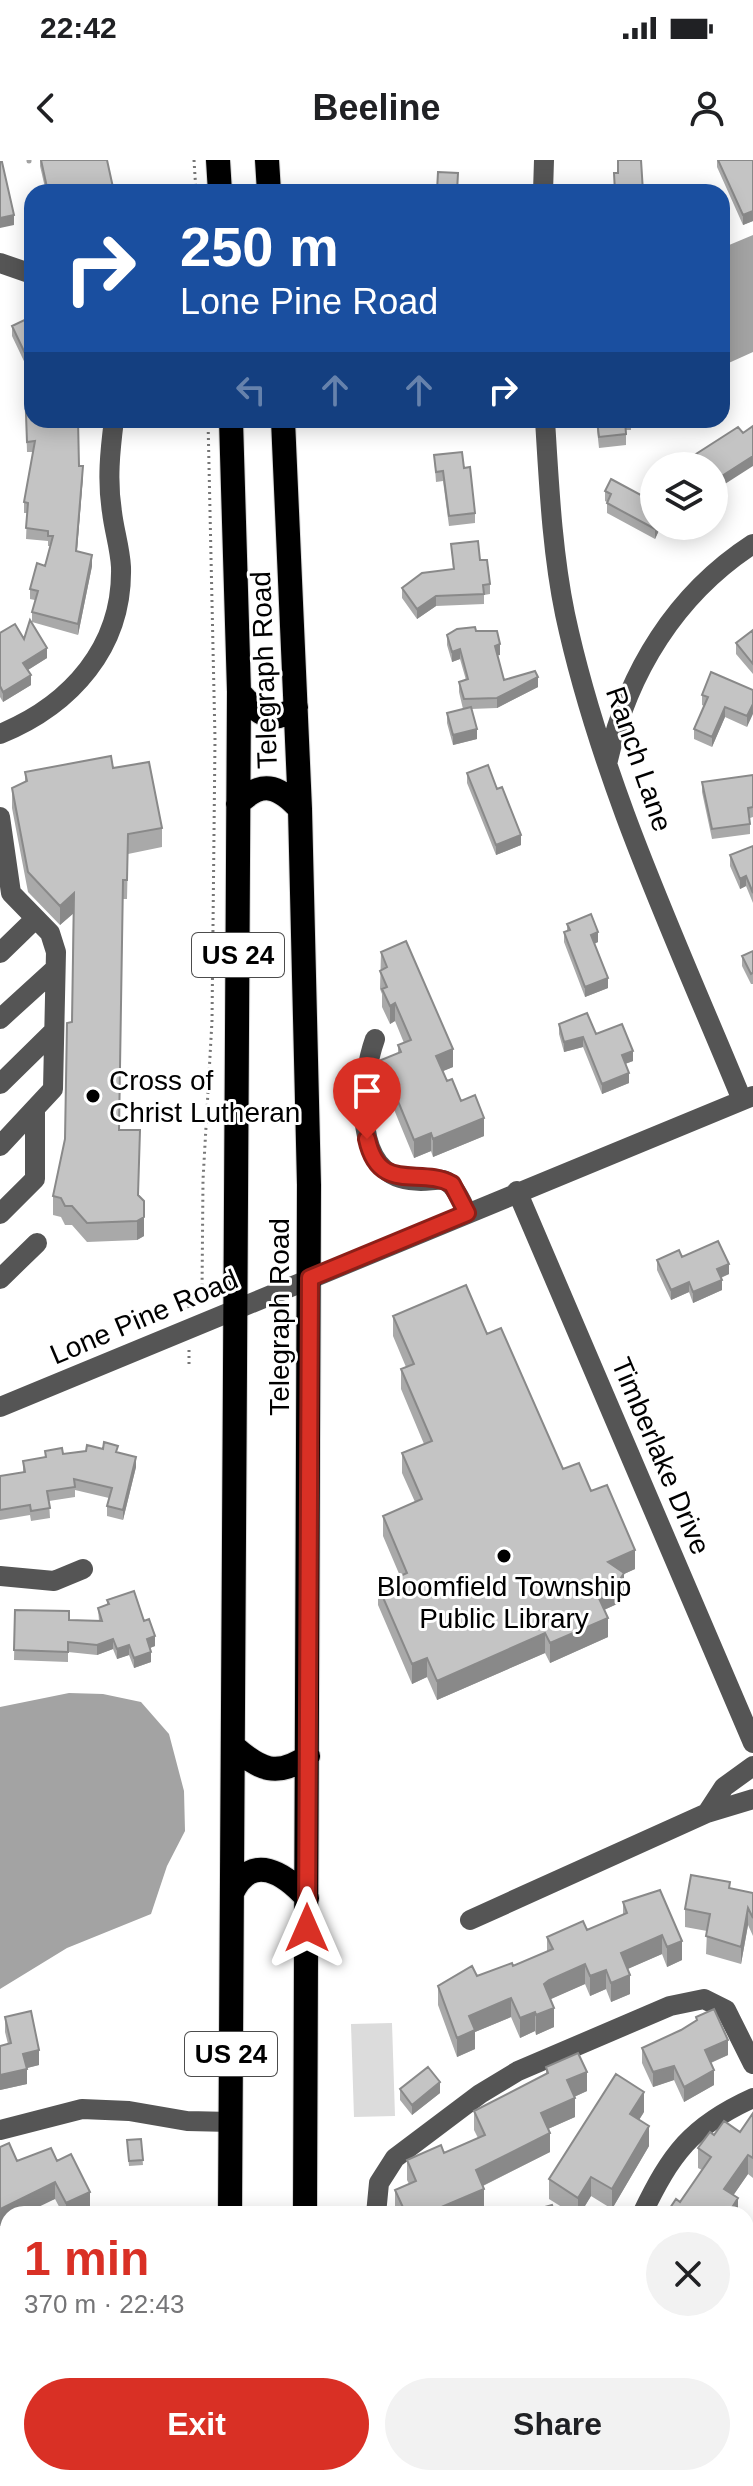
<!DOCTYPE html>
<meta charset="utf-8">
<style>
body{margin:0;font-family:Helvetica,sans-serif;background:#f2f2f2;color:#202124;height:100vh;display:flex;flex-direction:column;font-size:30px;white-space:nowrap}
*{box-sizing:border-box;margin:0}
p{font-size:26px;color:#757577}
.icon{flex:none;width:44px;height:44px;fill:none;stroke:currentColor;stroke-width:2;stroke-linecap:round;stroke-linejoin:round}
.map{position:relative;flex:1;overflow:hidden}
.panel{position:absolute;left:0px;top:2046px;width:754px;height:280px;display:flex;flex-direction:column;background:#fff;border-radius:24px 24px 0 0;box-shadow:0 4px 20px #0003}
.panel>*{flex:none}
.hud{position:absolute;left:24px;top:24px;width:706px;height:244px;border-radius:24px;box-shadow:0 4px 20px #0003;background:#1a4fa0;color:#fff;overflow:hidden}
.buttons{position:absolute;left:640px;top:292px;display:grid;gap:16px}
.buttons a{display:grid;place-items:center;width:88px;height:88px;border-radius:50%;background:#fff;box-shadow:0 4px 20px #0003;font-size:40px}
.pin{position:absolute;display:grid;place-items:center;width:68px;height:68px;color:#fff;margin:-82px -34px;border-radius:50% 50% 50% 0;rotate:-45deg;box-shadow:0 0 8px #0007}
.pin .icon{rotate:45deg}
.me{position:absolute;width:88px;margin:-44px;rotate:0deg;stroke-linejoin:round;filter:drop-shadow(0 0 6px #0008)}
.turn{display:flex;align-items:center;gap:28px;height:168px;padding:0 24px;font-size:36px}
.turn .icon{width:104px;height:104px;stroke-width:2.5}
.turn b{display:block;font-size:56px;line-height:68px}
.lanes{display:flex;align-items:center;height:76px;padding:0 24px;background:#0003;justify-content:center;gap:40px;direction:ltr}
.lanes .off{opacity:.35}
.round{display:grid;place-items:center;flex:none;width:84px;height:84px;border-radius:42px;background:#f2f2f2}
.headline{display:flex;align-items:center;justify-content:space-between;height:136px;padding:0 24px}
h1{font-size:48px;font-weight:600;line-height:60px;color:#d93025}
.action{display:flex;gap:16px;margin-top:auto;padding:16px 24px}
.action a{flex:1;height:92px;border-radius:48px;background:#d93025;color:#fff;font-size:32px;font-weight:600;line-height:92px;text-align:center}
.action a+a{background:#f2f2f2;color:#202124}
.status{display:flex;justify-content:space-between;align-items:center;height:56px;padding:0 40px;background:#fff;direction:ltr}
.status svg{height:22px;fill:currentColor}
header{display:flex;justify-content:space-between;align-items:center;height:104px;padding:0 24px;background:#fff;font-size:36px;font-weight:600}
.map>svg:first-child{display:block}
.green{fill:#dcdcdc}
.water{fill:#a3a3a3}
.lines{fill:none;stroke-linecap:round;stroke-linejoin:round}
.stream{stroke:#a3a3a3;stroke-width:5}
.highway-casing{stroke:#dbdbdb;stroke-width:26}
.path{stroke:#777;stroke-width:3;stroke-dasharray:2 4;stroke-linecap:butt}
.minor{stroke:#555;stroke-width:20}
.highway{stroke:#000;stroke-width:24}
.wall{fill:#a9a9a9}
.shaded-wall{fill:#898989}
.building{fill:#c4c4c4;stroke:#898989;stroke-width:2}
.route-casing{stroke:#8d1f18;stroke-width:20}
.route{stroke:#d93025;stroke-width:14}
.poi-dot{fill:#000;stroke:#fff;stroke-width:3}
.labels{text-anchor:middle;dominant-baseline:central;stroke-width:6;stroke-linejoin:round;paint-order:stroke}
.shield{fill:#fff;stroke:#4c4c4c;stroke-width:2}
.shield-label{font-size:26px;font-weight:bold;fill:#000}
.street-label{font-size:28px;fill:#000;stroke:#fff}
.poi-label{font-size:28px;fill:#000;stroke:#fff;text-anchor:start}
</style>
<div class="status"><b>22:42</b><svg viewBox="0 0 49 12"><path d="M0 12V9h3v3zM5 12V6h3v6zM10 12V3h3v9zM15 12V0h3v12zM26 1h20v11H26zM47 4h2v5h-2z"/></svg></div>
<header><svg class="icon" aria-label="back" viewBox="0 0 24 24"><path d="M15 5l-7 7 7 7"/></svg>Beeline<svg class="icon" aria-label="person" viewBox="0 0 24 24"><circle cx="12" cy="8" r="4"/><path d="M4 21q1-7 8-7t8 7"/></svg></header>
<div class="map">
<svg width="753" height="2326" viewBox="0 0 753 2326">
<rect width="100%" height="100%" fill="#fff"/>
<path class="green" d="M392,1863L395,1956L354,1957L351,1864Z"/>
<path class="water" d="M753,75V192L722,206V88Z
M69,1533L103,1534L141,1542L169,1574L184,1631L185,1671L167,1706L151,1754L67,1788L0,1829V1547Z"/>
<g class="lines">
<path class="stream" d="M29,1V0"/>
<defs>
<path id="highway" d="M218,0L220,32
M267,0L269,32
M283,260L300,649L309,1025L305,2054
M239,532C256,552 272,567 296,547
M238,644C261,620 278,625 300,649
M233,1586C260,1610 277,1618 308,1596
M232,1733C252,1691 285,1714 307,1738
M230,2054L239,532L231,260
M229,2326V2318
M303,2326V2318"/>
</defs>
<use href="#highway" class="highway-casing"/>
<path class="path" d="M194,0L196,32
M189,1148L188,1141L202,1132L203,1020L212,861L215,579L208,260
M189,1204V1188"/>
<path class="minor" d="M543,32L544,0
M0,103L32,114
M545,260C549,324 552,391 565,454C601,622 677,782 742,940
M0,574C71,545 123,487 121,407C120,388 114,370 112,352C107,321 110,291 114,260
M608,600C628,512 676,434 753,384
M0,657L11,733L50,773L56,792L53,929L0,986
M0,793L35,759
M0,859L55,809
M375,879C362,915 351,1003 400,1018C440,1030 444,999 467,1053
M0,924L53,872
M517,1031L753,1583
M0,1054L35,1019V951
M0,1119L37,1083
M0,1247L753,936
M0,1416L54,1421L83,1409
M707,1653L724,1627L753,1606
M470,1760L707,1653L753,1639
M0,1970L82,1949L129,1951L187,1961L231,1962
M376,2054L379,2023L395,1998L480,1934L518,1911L670,1846L704,1839L726,1850L753,1904
M642,2054C671,1994 691,1966 753,1938
M746,2112L753,2097
M374,2318V2326"/>
<use href="#highway" class="highway"/>
</g>
<path class="wall" d="M40,0H107L114,32H46L40,6Z
M717,0H753V61L743,65L717,7Z
M32,147V218L12,176V166L28,158V149Z
M25,226L79,306L83,316L77,391L92,406L78,475L32,462V452L35,440L30,439V429L45,406L50,386H48V381L26,379L27,353H24V342L33,292H27Z
M438,260H468V268H438Z
M596,260H631V270H626V285L599,288Z
M738,267L714,331V306H698L696,294Z
M434,295L464,308L475,353V363L449,366L443,321L436,322Z
M611,319L654,366H661L655,379L607,353V342L605,341V331Z
M451,384L480,400L490,424V434L484,435V444L436,446L417,459L402,438V428L453,409Z
M753,470V514L736,494V483Z
M476,471L500,495H497L504,520L538,527L497,548L471,549L477,579L453,585L447,563V553L463,549L459,532V522L466,520L460,499L452,502L447,485V475Z
M0,473L24,479L47,498L28,510L31,525L3,542L0,537Z
M753,530L747,567L725,557L712,587L694,579V569L704,546L702,545V535Z
M113,608L162,668V687L128,694L127,739H123L119,970L139,1035L144,1041V1076L137,1080L87,1082L72,1065H65L61,1057L53,1055V1036L65,979L72,862L73,753L60,765L28,732L12,648V628L25,622V612Z
M467,613L497,629L521,685L496,695L467,623Z
M753,615V657L750,658V674L712,679L702,632V622Z
M753,686V743L746,726L740,729L730,706V695Z
M567,764L598,782L594,784L608,828L585,837L564,782V772L567,771Z
M753,791V824H751L742,806V796Z
M381,792L453,907L443,911L447,921L484,976L433,997L431,991L414,998L381,918V900L398,893V885L404,883L395,861L390,864L382,847V834L380,829Z
M559,864L596,874L633,901L625,904L629,923L602,934L583,887L564,892L559,874Z
M682,1097L729,1114L721,1118L722,1130L693,1143L689,1132L671,1140L657,1110V1100Z
M393,1156L487,1174L563,1309L591,1331L635,1409L624,1414V1433L617,1444L604,1450L608,1477L550,1503L545,1493L437,1540L427,1517L412,1524L378,1445V1426L400,1416L383,1376V1356L415,1342L402,1313V1293L424,1284L401,1229V1209L406,1207L393,1176Z
M45,1291L63,1294L118,1293L136,1307L123,1360L107,1356V1346L109,1338L75,1330V1337L49,1341L50,1358L31,1361L30,1355L0,1360V1316L23,1312V1301L45,1297Z
M107,1440L144,1461L155,1486L150,1488L151,1502L134,1508L129,1495L117,1499L113,1489L97,1495L68,1492V1502L14,1500L15,1450L69,1460L99,1461L98,1448L107,1445Z
M730,1729L753,1733V1776L748,1765L741,1804L706,1794L707,1771L685,1767V1749Z
M660,1730L682,1800L667,1807L662,1794L627,1809L630,1834L611,1842L606,1829L590,1836L585,1824L550,1839L554,1867L536,1875L535,1871L520,1878L511,1857L475,1872V1889L457,1897L438,1845V1826L513,1806L547,1792V1777L587,1770L623,1755V1742Z
M5,1857L39,1905L27,1908V1924L0,1930V1886L8,1884L5,1872Z
M696,1857L728,1895L711,1903L714,1925L684,1942L674,1920L653,1927L642,1903V1888L681,1870L696,1861Z
M546,1907L587,1931L574,1937L575,1957L548,1969L550,1992L483,2026L484,2048L471,2054H397L395,2050V2030L409,2024L407,2020V2000L444,1993L478,1978L474,1970V1951L546,1914Z
M400,1929L440,1933L412,1955L400,1940Z
M644,1952L639,1960L649,1986L612,2049L591,2036L580,2054H573L549,2039V2019Z
M753,1953V2018L748,2014L733,2035L738,2054L680,2042L702,2010L698,2008V1988L714,1975L740,1972Z
M141,1979L143,2005L129,2006L127,1980Z
M17,2001H57L90,2049L79,2054H63L55,2039L8,2054V2062L0,2066Z
M746,2178L753,2181V2265L746,2262Z
M32,2318H54V2321L43,2326H35Z
M423,2318H681L670,2326H641L638,2321L621,2326H412L424,2323Z"/>
<path class="shaded-wall" d="M753,51V61L743,65V55Z
M14,55V65L0,68V58Z
M753,296V306L714,331V321Z
M83,306V316L76,401V391Z
M656,366H661L655,379V369Z
M92,395V406L78,475V464Z
M436,436V446L417,459V449Z
M500,484V495L495,496V486Z
M47,488V498L23,513V503Z
M460,489V499L452,502V492Z
M31,515V525L3,542V532Z
M538,517V527L497,548V538Z
M753,544V554L747,567V556Z
M725,547V557L712,587V577Z
M477,569V579L453,585V575Z
M521,675V685L496,695V685Z
M746,716V726L740,729V719Z
M74,733V753L60,765V746Z
M598,772V782L591,785V775Z
M608,818V828L585,837V827Z
M395,843V861L390,864V846Z
M583,877V887L564,892V882Z
M453,889V907L436,914V896Z
M633,891V901L622,905V895Z
M629,913V923L602,934V924Z
M484,958V976L433,997V979Z
M431,973V991L414,998V980Z
M144,1057V1076L137,1080V1061Z
M729,1104V1114L717,1119V1109Z
M722,1120V1130L693,1143V1132Z
M689,1122V1132L671,1140V1130Z
M136,1297V1307L123,1360V1350Z
M635,1390V1409L624,1414V1433L617,1444L597,1453V1434L608,1402Z
M608,1458V1477L550,1503V1483Z
M545,1473V1493L437,1540V1521Z
M155,1476V1486L147,1489V1479Z
M113,1479V1489L97,1495V1485Z
M129,1485V1495L117,1499V1489Z
M151,1492V1502L134,1508V1498Z
M427,1498V1517L412,1524V1504Z
M748,1748V1765L741,1804V1787Z
M662,1775V1794L621,1812V1793Z
M682,1781V1800L667,1807V1787Z
M585,1804V1824L549,1840L544,1824L549,1820Z
M606,1810V1829L590,1836V1816Z
M630,1815V1834L611,1842V1823Z
M511,1838V1857L475,1872V1889L457,1897V1878L469,1856Z
M554,1848V1867L536,1875V1855Z
M535,1852V1871L520,1878V1858Z
M728,1880V1895L705,1905V1890Z
M39,1890V1905L23,1909V1894Z
M674,1906V1920L653,1927V1912Z
M27,1909V1924L0,1930V1915Z
M714,1910V1925L684,1942V1927Z
M587,1912V1931L567,1940V1920Z
M440,1922V1933L412,1955V1945Z
M644,1932V1952L630,1974V1954Z
M575,1938V1957L541,1972V1953Z
M649,1966V1986L612,2049V2029Z
M550,1973V1992L476,2029V2010Z
M748,1995V2014L724,2049V2029Z
M591,2017V2036L580,2054H578V2038Z
M55,2022V2039L24,2054H8V2062L0,2066V2049Z
M484,2029V2048L471,2054H425Z
M90,2032V2049L79,2054H66V2043Z
M738,2038V2054H728Z
M8,2316V2318H26L8,2326H1V2319Z
M38,2318H54V2321L43,2326H37V2319Z
M145,2318H159V2323L150,2326H124Z
M613,2318H638V2321L621,2326H613Z
M655,2318H681L670,2326H650V2322Z"/>
<path class="building" d="M41,0H107L114,32H48Z
M618,0H641L643,32H615L614,13H618Z
M718,0H753V51L743,55Z
M0,2H2L14,55L0,58Z
M438,12L458,13L457,32H442V31H437Z
M32,147V208L12,166L31,157L28,149Z
M32,225V260H78L79,306H83L76,391L92,395L78,464L32,452L38,431L30,429L37,403L45,406L53,376H48V371L26,368L28,343L24,342L35,281L27,282L25,226Z
M597,260H628H625L626,274L599,277Z
M753,266V296L714,321V306H704L696,294L738,267L743,273Z
M462,292L464,308L470,307L475,353L449,356L443,311L436,312L434,295Z
M611,319L654,342V366H656L655,369L607,343L611,334L605,331Z
M478,381L480,400H487L490,424L483,425L484,434L436,436L417,449L402,428L422,413L454,409L451,384Z
M30,460L47,488L23,503L31,515L3,532L0,526V473L15,464L24,479Z
M475,467L476,471H497L500,484L495,486L504,520L535,511L538,517L497,538L464,539L459,522L468,519L460,489L452,492L447,475L457,469Z
M753,470V504L736,483Z
M711,512L753,530V544L747,556L725,547L712,577L694,569L708,537L702,535Z
M471,547L477,569L453,575L447,553Z
M111,596L113,608L149,602L162,668L128,674L127,720H123L119,970H140L138,1035L144,1041V1057L137,1061L87,1063L72,1046H65L61,1038L53,1036L65,979L67,863L72,862L74,733L60,746L28,712L12,628L27,621L25,612Z
M488,605L497,629L502,627L521,675L496,685L467,613Z
M753,615V647L748,648L750,664L712,669L702,622Z
M753,686V733L746,716L740,719L730,695Z
M591,754L598,772L591,775L608,818L585,827L564,772L570,770L567,764Z
M406,781L453,889L436,896L447,921L452,919L461,941L475,935L484,958L433,979L431,973L414,980L381,900L401,892L398,885L411,880L395,843L390,846L382,829L387,827L380,811L387,807L381,792Z
M753,791V813L751,814L742,796Z
M587,853L596,874L622,864L633,891L622,895L629,913L602,924L583,877L564,882L559,864Z
M718,1081L729,1104L717,1109L722,1120L693,1132L689,1122L671,1130L657,1100L679,1090L682,1097Z
M466,1125L487,1174L501,1168L563,1309L579,1303L591,1331L607,1325L635,1390L608,1402L624,1413L617,1424L597,1434L608,1458L550,1483L545,1473L437,1521L427,1498L412,1504L378,1426L407,1413L383,1356L422,1339L402,1293L432,1281L401,1209L414,1204L393,1156Z
M104,1282L118,1286L116,1292L136,1297L123,1350L107,1346L112,1328L74,1319L75,1327L47,1331L50,1348L31,1351L30,1345L0,1350V1316L25,1312L23,1301L46,1297L45,1291L62,1288L63,1294L86,1291L87,1285L103,1289Z
M134,1431L144,1461L149,1459L155,1476L147,1479L151,1492L134,1498L129,1485L117,1489L113,1479L97,1485L68,1482V1492L14,1490L15,1450L69,1451V1460L102,1461L98,1448L109,1444L107,1440Z
M691,1715L730,1722L729,1728L753,1733V1758L748,1748L741,1787L706,1776L710,1754L685,1749Z
M660,1730L682,1781L667,1787L662,1775L621,1793L630,1815L611,1823L606,1810L590,1816L585,1804L549,1820L544,1824L554,1848L536,1855L535,1852L520,1858L511,1838L469,1856L475,1870L457,1878L438,1826L472,1806L477,1816L512,1803L513,1806L553,1789L547,1777L583,1761L587,1770L627,1753L623,1742Z
M714,1849L728,1880L705,1890L714,1910L684,1927L674,1906L653,1912L642,1888L681,1870L697,1860L696,1857Z
M31,1851L39,1890L23,1894L27,1909L0,1915V1886L11,1883L5,1857Z
M578,1893L587,1912L567,1920L575,1938L541,1953L550,1973L476,2010L484,2029L425,2054H406L395,2030L416,2021L407,2000L441,1985L444,1993L485,1975L474,1951L548,1913L546,1907Z
M428,1907L440,1922L412,1945L400,1929Z
M616,1914L644,1932L630,1954L649,1966L612,2029L591,2017L578,2038L549,2019Z
M753,1953V1998L748,1995L724,2029L738,2038L728,2054H666L676,2039L680,2042L711,1997L698,1988L710,1972L714,1975L724,1961L740,1972Z
M141,1979L143,2000L129,2001L127,1980Z
M9,1983L17,2001L51,1988L57,2001L71,1994L90,2032L66,2043L55,2022L0,2049V1987Z
M552,2045L555,2054H520Z
M746,2178L753,2181V2246L746,2243Z
M8,2274V2316L1,2319L5,2326H0V2277Z
M94,2318H145L124,2326H87L85,2322Z
M427,2318H615L617,2326H412L428,2322Z"/>
<g class="lines">
<defs>
<path id="route" d="M307,1768L310,1118L467,1053L452,1024C420,1006 379,1035 367,979"/>
</defs>
<use href="#route" class="route-casing"/>
<use href="#route" class="route"/>
</g>
<g class="poi-dot">
<circle cx="93" cy="936" r="8"/>
<circle cx="504" cy="1396" r="8"/>
</g>
<g class="labels">
<g class="shield">
<rect x="192" y="773" width="92" height="44" rx="6"/>
<rect x="185" y="1872" width="92" height="44" rx="6"/>
</g>
<g class="shield-label">
<text x="238" y="795">US 24</text>
<text x="231" y="1894">US 24</text>
</g>
<g class="street-label">
<text transform="translate(264 510) rotate(-92)">Telegraph Road</text>
<text transform="translate(639 599) rotate(71)">Ranch Lane</text>
<text transform="translate(144 1157) rotate(-23)">Lone Pine Road</text>
<text transform="translate(279 1157) rotate(-90)">Telegraph Road</text>
<text transform="translate(661 1296) rotate(67)">Timberlake Drive</text>
</g>
<g class="poi-label">
<text x="109" y="920">Cross of<tspan x="109" dy="32">Christ Lutheran</tspan></text>
<text x="504" y="1426" text-anchor="middle">Bloomfield Township<tspan x="504" dy="32">Public Library</tspan></text>
</g>
</g>
</svg>
<div class="buttons">
<a><svg class="icon" aria-label="layers" viewBox="0 0 24 24"><path d="M12 4l9 5-9 5-9-5zM3 14l9 5 9-5"/></svg></a>
</div>
<div class="pin" style="left:367px;top:979px;background:#d93025"><svg class="icon" aria-label="arrive" viewBox="0 0 24 24"><path d="M6 21V4h12l-3 4 3 4H6"/></svg></div>
<svg class="me" style="left:307px;top:1768px" viewBox="-20 -20 40 40"><path d="M0-17L14 15 0 8-14 15z" fill="#d93025" stroke="#fff" stroke-width="4"/></svg>
<div class="hud">
<div class="turn"><svg class="icon" aria-label="right" viewBox="0 0 24 24"><path d="M7 20v-9h11M14 6l5 5-5 5"/></svg><div><b>250 m</b>Lone Pine Road</div></div>
<div class="lanes"><svg class="icon off" aria-label="left" viewBox="0 0 24 24"><path d="M17 20v-9H6M10 6l-5 5 5 5"/></svg><svg class="icon off" aria-label="ahead" viewBox="0 0 24 24"><path d="M12 20V5M6 11l6-6 6 6"/></svg><svg class="icon off" aria-label="ahead" viewBox="0 0 24 24"><path d="M12 20V5M6 11l6-6 6 6"/></svg><svg class="icon" aria-label="right" viewBox="0 0 24 24"><path d="M7 20v-9h11M14 6l5 5-5 5"/></svg></div>
</div>
<section class="panel">
<div class="headline"><div><h1>1 min</h1><p>370 m · 22:43</p></div><a class="round"><svg class="icon" aria-label="close" viewBox="0 0 24 24"><path d="M6 6l12 12M18 6L6 18"/></svg></a></div>
<div class="action"><a>Exit</a><a>Share</a></div>
</section>
</div>
